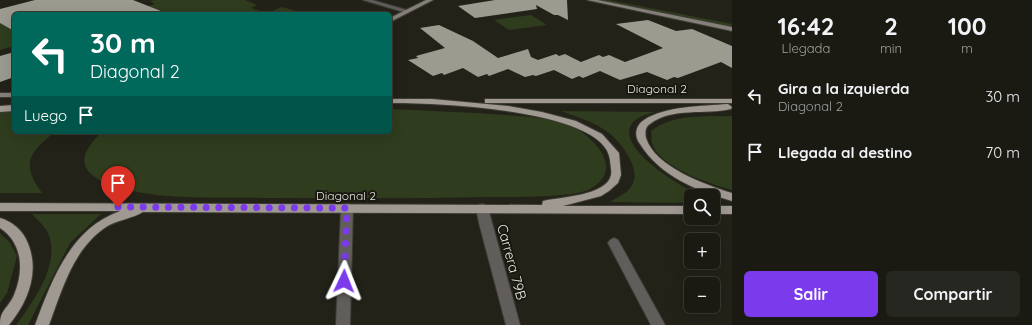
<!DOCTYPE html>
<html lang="es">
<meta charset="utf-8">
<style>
body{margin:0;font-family:Quicksand,sans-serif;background:#272721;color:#f1f3f6;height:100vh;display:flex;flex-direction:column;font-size:15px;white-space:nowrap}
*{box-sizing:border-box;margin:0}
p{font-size:13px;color:#9fa1a0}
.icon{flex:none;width:22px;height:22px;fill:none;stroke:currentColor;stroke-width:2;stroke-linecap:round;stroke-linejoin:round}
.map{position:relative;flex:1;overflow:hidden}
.sheet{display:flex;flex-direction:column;background:#1a1a13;width:300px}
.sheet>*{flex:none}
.banner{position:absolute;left:12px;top:12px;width:380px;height:122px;border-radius:6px;box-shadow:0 4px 16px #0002,0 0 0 1px #383833;background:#00695c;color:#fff;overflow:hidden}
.buttons{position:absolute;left:684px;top:189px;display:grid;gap:8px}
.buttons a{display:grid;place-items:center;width:36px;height:36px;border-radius:6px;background:#1a1a13;box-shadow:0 4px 16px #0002,0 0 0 1px #383833;font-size:20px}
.pin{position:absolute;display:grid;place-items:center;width:34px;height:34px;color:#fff;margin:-41px -17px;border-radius:50% 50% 50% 0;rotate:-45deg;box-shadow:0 0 4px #0007}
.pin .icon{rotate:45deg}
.me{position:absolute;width:44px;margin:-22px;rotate:2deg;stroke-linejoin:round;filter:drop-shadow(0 0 3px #0008)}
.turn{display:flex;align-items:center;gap:14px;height:84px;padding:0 12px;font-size:18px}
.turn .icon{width:52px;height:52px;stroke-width:2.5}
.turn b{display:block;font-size:28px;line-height:34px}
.then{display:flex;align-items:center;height:38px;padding:0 12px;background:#0003;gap:8px;font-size:15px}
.eta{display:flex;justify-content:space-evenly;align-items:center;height:68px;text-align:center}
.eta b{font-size:24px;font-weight:700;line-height:28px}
.cta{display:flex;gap:8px;margin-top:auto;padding:8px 12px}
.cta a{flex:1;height:46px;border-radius:6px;background:#7c3aed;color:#fff;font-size:16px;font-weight:700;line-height:46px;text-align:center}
.cta a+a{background:#272721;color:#f1f3f6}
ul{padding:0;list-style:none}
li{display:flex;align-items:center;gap:12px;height:56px;padding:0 12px}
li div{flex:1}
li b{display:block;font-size:15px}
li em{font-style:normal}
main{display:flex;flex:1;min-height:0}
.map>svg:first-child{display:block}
.green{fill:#2f3c1d}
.building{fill:#9c9b90}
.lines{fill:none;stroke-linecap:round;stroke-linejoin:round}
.street-casing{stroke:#3e3d35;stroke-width:2}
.secondary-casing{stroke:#3e3d35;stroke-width:2}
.primary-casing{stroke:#3e3d35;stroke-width:2}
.street{fill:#605d5a;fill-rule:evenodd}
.secondary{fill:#847f79;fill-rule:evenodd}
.primary{fill:#9f9992;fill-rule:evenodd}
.route{stroke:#7c3aed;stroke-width:7;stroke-dasharray:0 12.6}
.labels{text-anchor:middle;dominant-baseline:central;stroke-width:4;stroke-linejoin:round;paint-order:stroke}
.street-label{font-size:12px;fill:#e5e4de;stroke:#1a1810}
.near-street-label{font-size:14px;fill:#e5e4de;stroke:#1a1810}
</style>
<main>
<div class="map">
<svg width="732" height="325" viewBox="0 0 732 325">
<rect width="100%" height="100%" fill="#232219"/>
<path class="green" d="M155,0H245L257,5L251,8L267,13L282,7L300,12L295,14L144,13L156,10L148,6L155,4L150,1Z
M598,0H609L732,24V27Z
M531,15L547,25L509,30L494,20Z
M0,23H14V46L0,50Z
M390,109C429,111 467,112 506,115C524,117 542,117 559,121C570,124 581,130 588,137C607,154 616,174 590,189C575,198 507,197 487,197C412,199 338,198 263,198C218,197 171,200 127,190C106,185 72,173 89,147C92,142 97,136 102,132H390Z
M14,111V132H55C28,153 21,164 42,193H0V112Z
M561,111L656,112C648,114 639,116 633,122C612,147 683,187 700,196H691V203L610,202C616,198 626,194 630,188C644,172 622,143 609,133C595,122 577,117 561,111Z
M732,116V190C710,184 659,167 652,143C651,140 652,134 651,131C674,113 705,117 732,116Z
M32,214H101L70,243L28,325H16C34,301 61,263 48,233C45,226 37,220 32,214Z
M0,233L10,243L17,256L7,293L0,303Z"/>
<path class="building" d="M35,0H133L166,13L14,14V31L0,23V9Z
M495,0H567L568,20L558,15H554L536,5L537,9L475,18L458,6Z
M648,20L676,31L692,29L732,46V68L721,62L678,78L674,77L667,80L647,72L620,80L600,71L583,78L579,76L572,79L554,70L536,76L533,75L525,77L508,69L489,76L487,74L478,77L463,68L444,75L442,73L433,76L408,60L418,58L416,56L445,48L420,28L439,25L473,41L498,58L528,49L531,57L538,60L556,54L559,56L565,54L581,62L599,55L603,57L609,55L625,62L663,48L616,24Z
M14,52V77L0,82V56Z"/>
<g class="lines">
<defs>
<path id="street" d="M363,0H372L410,11L407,13Z
M347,204L351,205L353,208L350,325H336L341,208L343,205Z
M482,204L486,205L488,208L520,325H506L479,223L476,208L478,205Z
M614,238L618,240L665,325H651L608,243L610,240Z"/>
<path id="secondary" d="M426,0H433L390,22V18Z
M587,0H598L732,27V31Z
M0,93H14V97H0Z"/>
<path id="primary" d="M390,99H432L508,106L542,112L576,121L602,134L619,153L621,175L618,183L609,191L601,196L563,206H691V214L143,212C134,218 117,220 106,227C73,249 62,290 49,325H35C52,280 70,229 120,211H0V203L542,205L543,201C559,197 607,196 611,175C612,170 610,164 610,160C605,108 430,103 390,103Z
M485,99H732V103H485Z
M728,104L732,107L731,109C705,115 672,107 650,124C645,127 645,133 646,138C655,167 706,185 732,193V201C697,191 660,176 640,144C634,136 635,126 644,120C664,106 704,106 728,104Z
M14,105V111L0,112V106Z
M713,206H732V214H713Z
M0,218C11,221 21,229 26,239C41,269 29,301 9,325H0C0,309 8,309 14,295C24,271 23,243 0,228Z"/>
</defs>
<use href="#street" class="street-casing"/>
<use href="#secondary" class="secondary-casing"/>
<use href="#primary" class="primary-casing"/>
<use href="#street" class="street"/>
<use href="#secondary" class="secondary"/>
<use href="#primary" class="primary"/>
</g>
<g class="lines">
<path class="route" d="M118,207L347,208L344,281"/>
</g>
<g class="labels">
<g class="street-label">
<text x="657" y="88">Diagonal 2</text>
<text x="346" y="195">Diagonal 2</text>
</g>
<g class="near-street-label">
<text transform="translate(512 262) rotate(75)">Carrera 79B</text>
</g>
</g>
</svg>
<div class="buttons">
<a><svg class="icon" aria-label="search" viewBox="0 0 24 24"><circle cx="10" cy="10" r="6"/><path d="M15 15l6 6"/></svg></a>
<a>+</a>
<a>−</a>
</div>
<div class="pin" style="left:118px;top:207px;background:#d93025"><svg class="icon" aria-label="arrive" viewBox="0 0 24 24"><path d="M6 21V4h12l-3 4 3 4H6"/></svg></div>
<svg class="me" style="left:344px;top:281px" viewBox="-20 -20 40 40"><path d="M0-17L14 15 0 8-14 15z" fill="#7c3aed" stroke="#fff" stroke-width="4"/></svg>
<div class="banner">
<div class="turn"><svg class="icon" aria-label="left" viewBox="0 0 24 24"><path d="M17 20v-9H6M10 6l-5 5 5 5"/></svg><div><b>30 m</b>Diagonal 2</div></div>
<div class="then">Luego<svg class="icon" aria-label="arrive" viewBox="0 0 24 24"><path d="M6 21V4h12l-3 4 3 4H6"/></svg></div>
</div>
</div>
<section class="sheet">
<div class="eta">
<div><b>16:42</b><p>Llegada</p></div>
<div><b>2</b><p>min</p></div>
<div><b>100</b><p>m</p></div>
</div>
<ul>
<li><svg class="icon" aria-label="left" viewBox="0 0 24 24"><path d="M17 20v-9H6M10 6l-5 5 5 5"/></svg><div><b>Gira a la izquierda</b><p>Diagonal 2</p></div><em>30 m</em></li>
<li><svg class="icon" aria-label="arrive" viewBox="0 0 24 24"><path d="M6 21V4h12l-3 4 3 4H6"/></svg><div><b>Llegada al destino</b></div><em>70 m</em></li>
</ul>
<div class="cta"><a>Salir</a><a>Compartir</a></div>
</section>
</main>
